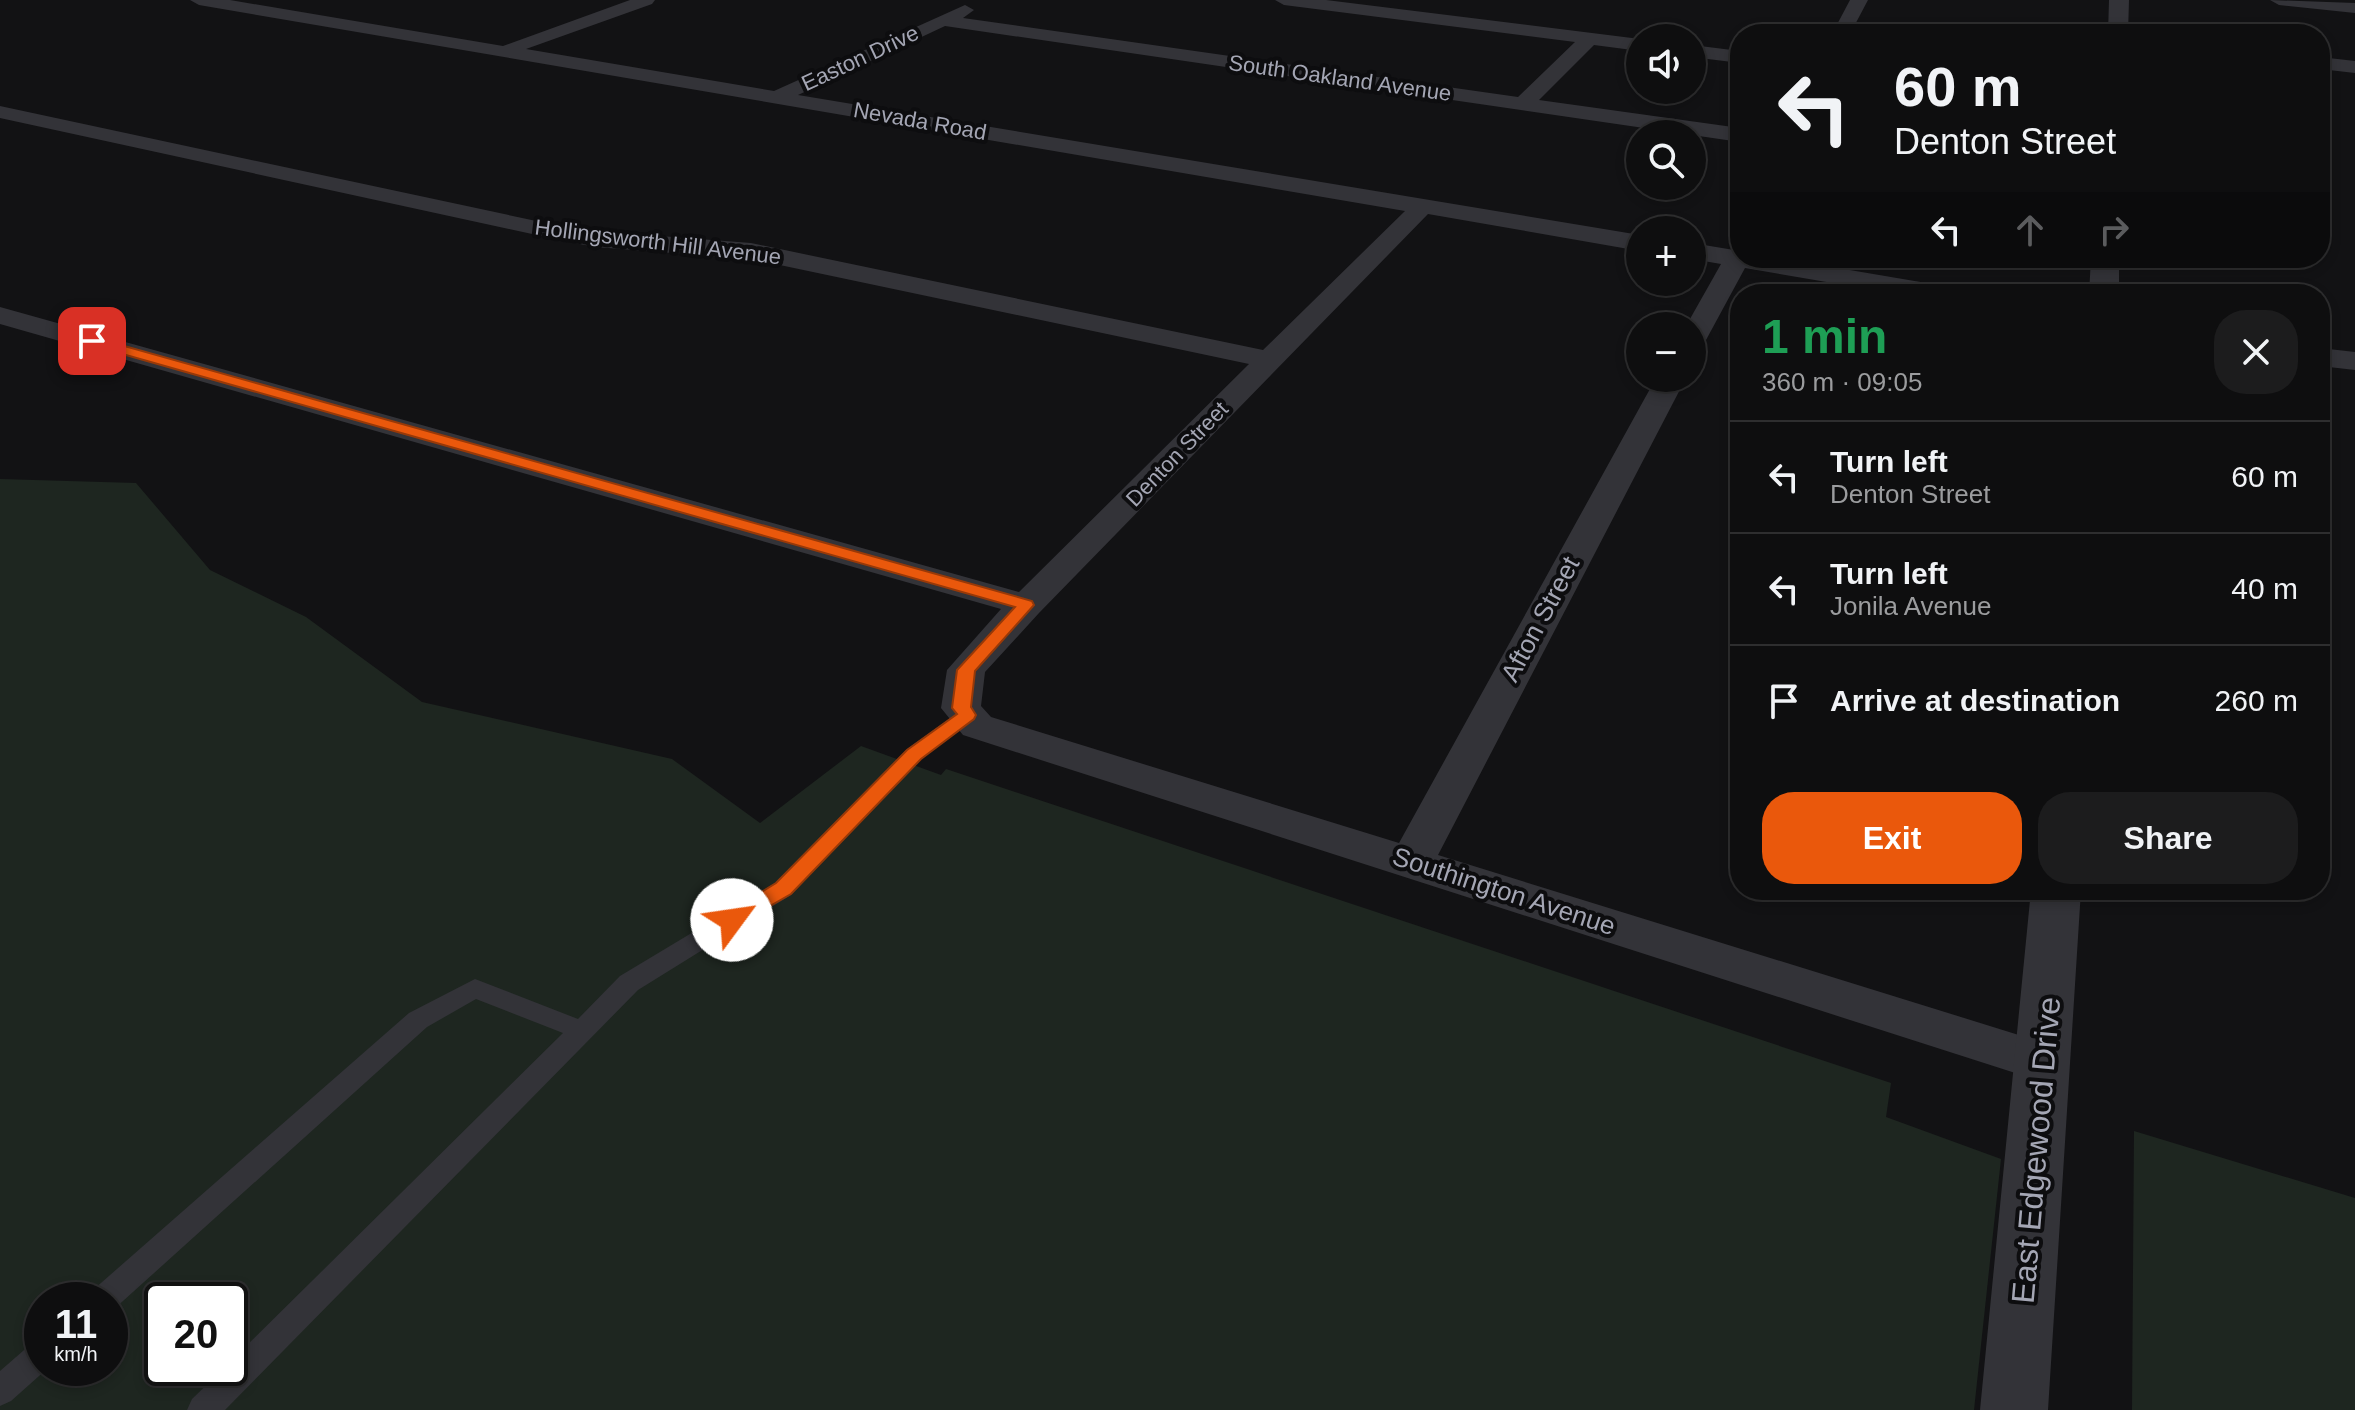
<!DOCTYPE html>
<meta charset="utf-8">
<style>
body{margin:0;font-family:Helvetica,sans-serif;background:#1c1c1d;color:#f1f3f6;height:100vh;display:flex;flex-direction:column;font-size:30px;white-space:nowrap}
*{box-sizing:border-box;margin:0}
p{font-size:26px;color:#9b9c9e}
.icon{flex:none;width:44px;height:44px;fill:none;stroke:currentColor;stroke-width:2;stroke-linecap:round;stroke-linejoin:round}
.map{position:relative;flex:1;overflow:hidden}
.details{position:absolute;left:1730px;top:284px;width:600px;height:616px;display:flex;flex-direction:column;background:#0e0e0f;border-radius:32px;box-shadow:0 4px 12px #0003,0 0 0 2px #2e2e2f}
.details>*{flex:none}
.hud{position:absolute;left:1730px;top:24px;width:600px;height:244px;border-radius:32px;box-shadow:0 4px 12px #0003,0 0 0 2px #2e2e2f;background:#0e0e0f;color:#f1f3f6;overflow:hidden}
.fabs{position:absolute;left:1626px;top:24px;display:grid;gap:16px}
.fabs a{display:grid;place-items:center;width:80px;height:80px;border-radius:50%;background:#0e0e0f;box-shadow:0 4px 12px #0003,0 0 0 2px #2e2e2f;font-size:40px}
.speed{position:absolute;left:24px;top:1282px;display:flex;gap:16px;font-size:40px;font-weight:700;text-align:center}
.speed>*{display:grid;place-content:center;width:104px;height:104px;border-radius:50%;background:#0e0e0f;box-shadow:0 4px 12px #0003,0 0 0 2px #2e2e2f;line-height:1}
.speed small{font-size:20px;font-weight:400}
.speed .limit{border:4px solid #111;border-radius:12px;background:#fff;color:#111}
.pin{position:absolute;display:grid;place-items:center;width:68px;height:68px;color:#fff;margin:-34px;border-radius:16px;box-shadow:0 4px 12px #0006}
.me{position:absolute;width:88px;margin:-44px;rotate:59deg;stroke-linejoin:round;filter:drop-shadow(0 0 6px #0008)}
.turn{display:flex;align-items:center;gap:28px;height:168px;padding:0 32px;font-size:36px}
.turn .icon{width:104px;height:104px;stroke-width:2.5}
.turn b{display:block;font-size:56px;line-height:68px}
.lanes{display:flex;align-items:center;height:76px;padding:0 32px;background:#0003;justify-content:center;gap:40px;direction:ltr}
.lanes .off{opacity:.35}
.round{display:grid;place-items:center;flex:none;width:84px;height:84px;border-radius:32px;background:#1c1c1d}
.headline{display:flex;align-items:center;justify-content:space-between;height:136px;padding:0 32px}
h1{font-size:48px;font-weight:600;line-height:60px;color:#1e9e55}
.primary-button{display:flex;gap:16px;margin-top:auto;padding:16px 32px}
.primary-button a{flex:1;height:92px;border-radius:32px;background:#ea580c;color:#fff;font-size:32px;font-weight:600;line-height:92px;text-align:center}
.primary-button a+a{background:#1c1c1d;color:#f1f3f6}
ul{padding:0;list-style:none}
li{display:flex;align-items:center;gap:24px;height:112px;padding:0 32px;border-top:2px solid #2e2e2f}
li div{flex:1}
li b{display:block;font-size:30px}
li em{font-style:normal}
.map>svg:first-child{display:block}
.green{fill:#1e2620;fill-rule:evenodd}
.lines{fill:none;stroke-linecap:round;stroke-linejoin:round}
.service{fill:#333338;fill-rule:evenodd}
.minor{fill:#333338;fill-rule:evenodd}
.tertiary{fill:#333338;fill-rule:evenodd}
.route{fill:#ea580c;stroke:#983908;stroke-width:2}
.labels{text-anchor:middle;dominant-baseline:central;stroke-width:8;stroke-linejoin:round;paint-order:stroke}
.far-street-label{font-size:22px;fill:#a4a6b4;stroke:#0d0d0f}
.street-label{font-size:26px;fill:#a4a6b4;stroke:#0d0d0f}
.near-street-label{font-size:32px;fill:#a4a6b4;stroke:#0d0d0f}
</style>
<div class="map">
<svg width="2355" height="1410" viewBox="0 0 2355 1410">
<rect width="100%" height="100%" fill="#121214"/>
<path class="green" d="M0,479L136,483L210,570L306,617L422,702L672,759L760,823L861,746L941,775L946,769L1891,1083L1886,1117L2001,1159L1974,1410H0ZM42,1300H110V1368H42ZM162,1300H230V1368H162Z
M2134,1131L2355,1198V1410H2132Z"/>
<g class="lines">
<path class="service" d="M967,709L977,715L974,719L921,759L791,895L638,990L225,1410H187L192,1399L224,1368H230V1362L563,1033L476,999L427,1027L113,1310L110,1311V1300H88L93,1290L409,1013L475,979L578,1019L620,976L775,883L907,749L960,711Z
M42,1340V1368H48L11,1401L0,1406V1371L31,1344Z"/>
<path class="minor" d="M190,0H230L503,46L630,0H655L652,4L526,49L774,91L965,5L974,10L963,18L1518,97L1575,42L1284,5L1275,0H1326L1640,39V51L1594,45L1539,100L1740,128V142L945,26L798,95L1640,235V251L1428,214L1039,613L985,672L981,706L991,717L1399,843L1656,378H1686L1438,855L2061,1048L2069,1062L2061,1076L2043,1082L963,735L941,708L947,670L1001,609L0,324V307L1019,592L1249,364L751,259L595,247L555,239L0,118V106L555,225L595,231L751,243L1263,350L1405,211L199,5Z
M1850,0H1868L1850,34H1832Z
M2270,0L2355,3V13L2279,5Z
M1692,45L1740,51V63L1692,57Z
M2320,57L2355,61V73L2320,69Z
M1692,243L1740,251V258H1779L1944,286L1953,288L1957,294H1897L1745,268L1706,340L1702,346L1692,348V326H1686L1721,264L1692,259Z
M2320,348L2355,352V370L2320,366Z"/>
<path class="tertiary" d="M2109,0H2129L2128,34H2108Z
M2091,258H2119V294H2089Z
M2031,890H2081L2048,1410H1980Z"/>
</g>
<path class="route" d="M87,338H96L1032,601L1034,605L975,671L971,707L976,715L974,719L921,759L791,894L732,928L724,925L721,920L724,915L776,883L907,750L957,714L952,708L957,670L1015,607L87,344Z"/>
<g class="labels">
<g class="far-street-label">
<text transform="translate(860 58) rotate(-25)">Easton Drive</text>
<text transform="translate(1340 78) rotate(8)">South Oakland Avenue</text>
<text transform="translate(920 121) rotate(10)">Nevada Road</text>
<text transform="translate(658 242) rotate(7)">Hollingsworth Hill Avenue</text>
<text transform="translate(1177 454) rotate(-46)">Denton Street</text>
</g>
<g class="street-label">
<text transform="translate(1540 619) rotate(-62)">Afton Street</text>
<text transform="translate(1504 891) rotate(18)">Southington Avenue</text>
</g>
<g class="near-street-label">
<text transform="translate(2036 1150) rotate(-85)">East Edgewood Drive</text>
</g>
</g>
</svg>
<div class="fabs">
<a><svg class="icon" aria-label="sound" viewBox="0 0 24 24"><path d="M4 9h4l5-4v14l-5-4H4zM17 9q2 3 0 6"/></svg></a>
<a><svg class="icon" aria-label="search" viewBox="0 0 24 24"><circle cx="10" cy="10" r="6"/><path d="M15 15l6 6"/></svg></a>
<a>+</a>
<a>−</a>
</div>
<div class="speed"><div>11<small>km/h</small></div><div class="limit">20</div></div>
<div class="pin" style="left:92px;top:341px;background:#d93025"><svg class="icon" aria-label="arrive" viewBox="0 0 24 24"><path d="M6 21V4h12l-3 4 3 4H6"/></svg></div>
<svg class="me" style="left:732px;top:920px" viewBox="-20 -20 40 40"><circle r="19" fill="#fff"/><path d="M0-13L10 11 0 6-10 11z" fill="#ea580c"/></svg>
<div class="hud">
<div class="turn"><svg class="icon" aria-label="left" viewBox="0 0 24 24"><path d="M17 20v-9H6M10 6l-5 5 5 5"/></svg><div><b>60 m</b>Denton Street</div></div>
<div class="lanes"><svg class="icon" aria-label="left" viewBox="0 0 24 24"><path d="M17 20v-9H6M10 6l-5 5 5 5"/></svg><svg class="icon off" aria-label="ahead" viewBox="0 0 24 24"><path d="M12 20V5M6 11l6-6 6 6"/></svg><svg class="icon off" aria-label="right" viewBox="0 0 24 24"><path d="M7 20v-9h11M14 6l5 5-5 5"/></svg></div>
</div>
<section class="details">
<div class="headline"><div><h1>1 min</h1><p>360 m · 09:05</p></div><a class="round"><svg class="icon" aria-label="close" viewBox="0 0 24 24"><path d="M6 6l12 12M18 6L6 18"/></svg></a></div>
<ul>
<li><svg class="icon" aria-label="left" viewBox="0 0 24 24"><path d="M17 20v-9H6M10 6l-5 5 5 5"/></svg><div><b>Turn left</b><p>Denton Street</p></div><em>60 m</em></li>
<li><svg class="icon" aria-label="left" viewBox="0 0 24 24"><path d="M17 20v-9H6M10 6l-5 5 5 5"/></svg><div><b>Turn left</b><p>Jonila Avenue</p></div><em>40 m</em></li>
<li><svg class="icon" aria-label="arrive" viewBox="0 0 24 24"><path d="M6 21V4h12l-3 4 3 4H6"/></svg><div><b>Arrive at destination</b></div><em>260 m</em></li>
</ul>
<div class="primary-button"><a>Exit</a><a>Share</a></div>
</section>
</div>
